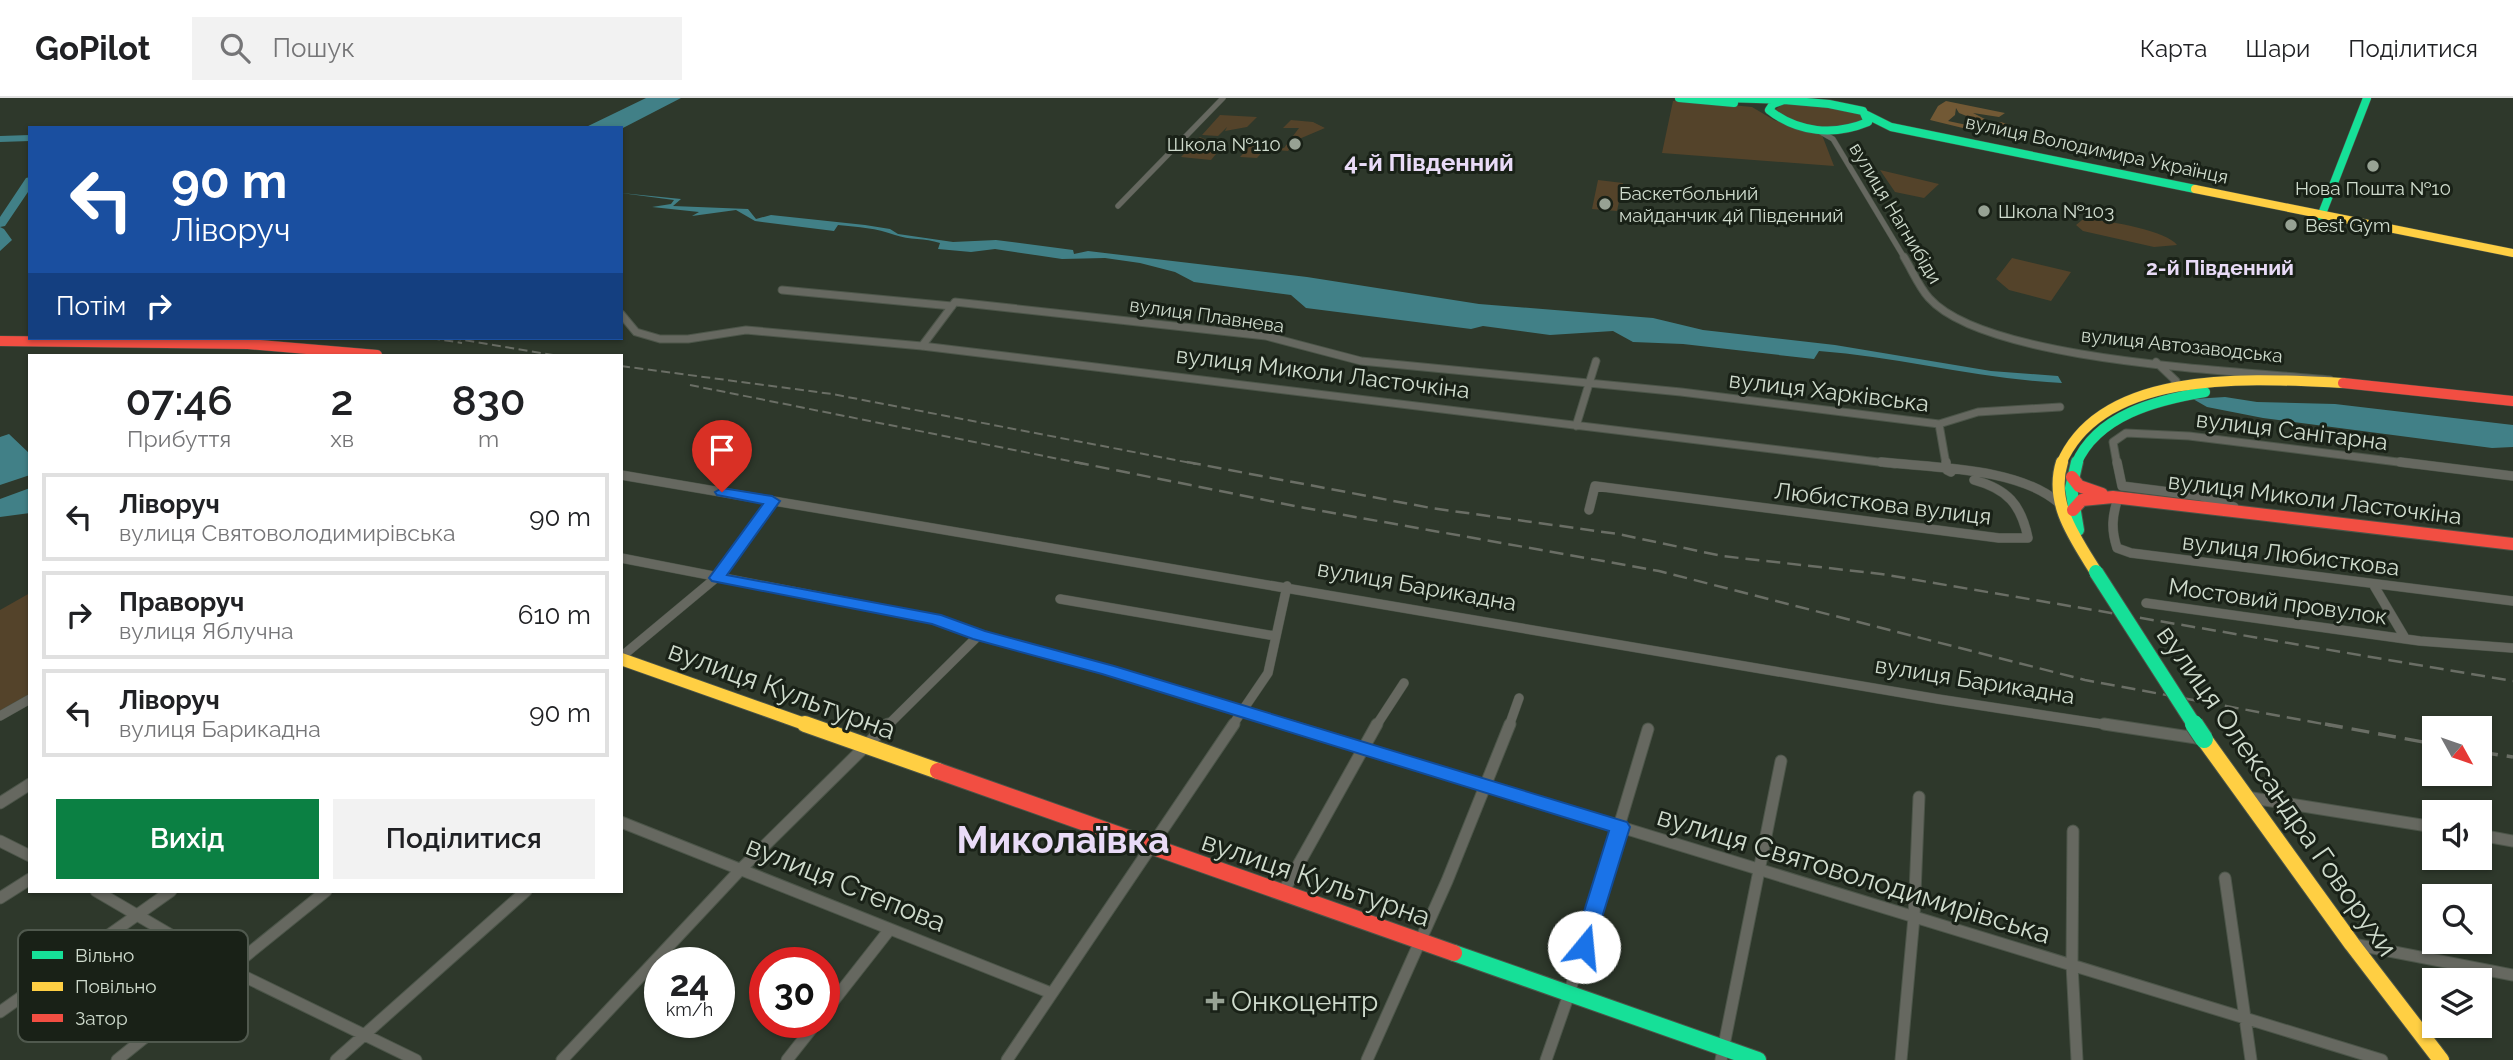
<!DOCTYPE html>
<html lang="uk">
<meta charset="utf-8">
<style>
body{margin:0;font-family:Raleway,sans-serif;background:#f2f2f2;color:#202124;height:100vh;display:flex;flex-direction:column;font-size:26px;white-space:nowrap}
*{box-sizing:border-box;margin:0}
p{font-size:23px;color:#757577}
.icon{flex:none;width:38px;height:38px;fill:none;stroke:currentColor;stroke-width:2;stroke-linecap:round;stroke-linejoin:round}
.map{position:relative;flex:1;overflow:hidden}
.details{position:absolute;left:28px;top:256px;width:595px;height:539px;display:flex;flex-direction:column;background:#fff;border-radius:0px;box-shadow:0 2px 5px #0004}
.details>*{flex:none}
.top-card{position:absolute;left:28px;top:28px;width:595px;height:214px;border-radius:0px;box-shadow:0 2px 5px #0004;background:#1a4fa0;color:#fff;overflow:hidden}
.needle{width:46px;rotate:130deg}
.controls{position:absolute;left:2422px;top:618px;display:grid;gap:14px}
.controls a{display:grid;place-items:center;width:70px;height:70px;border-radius:0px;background:#fff;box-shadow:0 2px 5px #0004;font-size:35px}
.speed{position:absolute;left:644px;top:849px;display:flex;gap:14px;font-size:35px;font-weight:700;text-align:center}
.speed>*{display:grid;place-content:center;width:91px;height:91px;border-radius:50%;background:#fff;box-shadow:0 2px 5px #0004;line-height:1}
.speed small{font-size:18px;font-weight:400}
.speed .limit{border:10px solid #d22;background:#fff;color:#111}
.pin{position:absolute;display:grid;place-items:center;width:60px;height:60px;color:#fff;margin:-72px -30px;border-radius:50% 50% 50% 0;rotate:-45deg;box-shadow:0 0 7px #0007}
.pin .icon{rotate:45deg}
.me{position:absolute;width:77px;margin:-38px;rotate:17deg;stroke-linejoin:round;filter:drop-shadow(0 0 5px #0008)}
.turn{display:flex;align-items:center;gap:24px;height:147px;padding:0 28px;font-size:32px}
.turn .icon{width:91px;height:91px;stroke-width:2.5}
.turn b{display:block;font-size:49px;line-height:60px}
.then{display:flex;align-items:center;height:66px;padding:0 28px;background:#0003;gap:14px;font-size:26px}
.eta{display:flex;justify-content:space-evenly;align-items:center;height:119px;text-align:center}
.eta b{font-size:42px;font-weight:600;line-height:49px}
.action{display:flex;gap:14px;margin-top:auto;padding:14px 28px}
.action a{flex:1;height:80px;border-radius:0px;background:#0b8043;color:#fff;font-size:28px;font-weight:600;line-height:80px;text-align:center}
.action a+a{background:#f2f2f2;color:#202124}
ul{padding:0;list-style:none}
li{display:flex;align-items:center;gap:21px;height:88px;margin:0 14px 10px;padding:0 14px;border:4px solid #e0e0e0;border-radius:0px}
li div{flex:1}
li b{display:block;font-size:26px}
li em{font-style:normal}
header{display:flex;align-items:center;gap:42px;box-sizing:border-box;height:98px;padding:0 35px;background:#fff;border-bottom:2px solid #e0e0e0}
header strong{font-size:33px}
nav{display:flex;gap:38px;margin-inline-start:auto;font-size:24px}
.search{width:490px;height:63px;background:#f2f2f2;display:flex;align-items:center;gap:18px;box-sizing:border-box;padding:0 24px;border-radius:0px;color:#757577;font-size:26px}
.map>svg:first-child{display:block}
.green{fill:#54432a}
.forest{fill:#725935}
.water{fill:#418087}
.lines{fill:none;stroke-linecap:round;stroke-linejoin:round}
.river{fill:#418087;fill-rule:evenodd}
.street-far3-casing{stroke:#4c5549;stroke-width:6}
.street-far2-casing{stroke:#4c5549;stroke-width:9}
.street-far1-casing{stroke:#4c5549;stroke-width:10}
.street-casing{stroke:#4c5549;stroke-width:13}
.fast-far3-casing{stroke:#4c5549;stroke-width:9}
.fast-far2-casing{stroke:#4c5549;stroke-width:11}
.fast-far1-casing{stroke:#4c5549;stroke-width:14}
.fast-casing{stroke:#4c5549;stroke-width:18}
.slow-far3-casing{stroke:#4c5549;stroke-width:9}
.slow-far2-casing{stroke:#4c5549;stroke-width:11}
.slow-far1-casing{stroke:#4c5549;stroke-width:14}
.slow-casing{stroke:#4c5549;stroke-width:18}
.jam-far2-casing{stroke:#4c5549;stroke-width:11}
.jam-far1-casing{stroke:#4c5549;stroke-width:14}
.jam-casing{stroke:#4c5549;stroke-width:18}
.street-far3{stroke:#666860;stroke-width:5}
.street-far2{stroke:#666860;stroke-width:7}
.street-far1{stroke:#666860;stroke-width:9}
.street{stroke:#666860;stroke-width:11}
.fast-far3{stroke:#16e098;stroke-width:8}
.fast-far2{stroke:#16e098;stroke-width:10}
.fast-far1{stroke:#16e098;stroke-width:12}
.fast{stroke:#16e098;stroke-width:16}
.slow-far3{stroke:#ffcf43;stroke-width:8}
.slow-far2{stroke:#ffcf43;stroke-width:10}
.slow-far1{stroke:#ffcf43;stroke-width:12}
.slow{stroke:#ffcf43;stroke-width:16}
.jam-far2{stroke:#f24e42;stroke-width:10}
.jam-far1{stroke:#f24e42;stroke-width:12}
.jam{stroke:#f24e42;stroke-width:16}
.rail-far2{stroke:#6a6e65;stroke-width:2;stroke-dasharray:9 4.5;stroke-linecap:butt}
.rail-far1{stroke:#6a6e65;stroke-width:2.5;stroke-dasharray:14 7;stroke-linecap:butt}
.rail{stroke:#6a6e65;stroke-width:3.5;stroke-dasharray:18 9;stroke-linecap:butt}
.fast-bridge-far1-casing{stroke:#4c5549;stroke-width:16;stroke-linecap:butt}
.fast-bridge-casing{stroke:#4c5549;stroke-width:20;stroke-linecap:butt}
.fast-bridge-far1{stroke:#16e098;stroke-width:14}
.fast-bridge{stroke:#16e098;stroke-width:18}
.route{fill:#1a73e8;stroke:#114b97;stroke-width:2}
.poi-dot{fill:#97a294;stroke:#192117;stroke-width:2.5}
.labels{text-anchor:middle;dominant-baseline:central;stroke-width:6;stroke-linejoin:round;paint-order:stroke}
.far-poi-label{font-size:19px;fill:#cfdbcd;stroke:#192117;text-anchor:start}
.far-street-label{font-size:19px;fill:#cfdbcd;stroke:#192117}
.far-quarter-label{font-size:21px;font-weight:bold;fill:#e9dbf7;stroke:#192117}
.street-label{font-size:23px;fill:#cfdbcd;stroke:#192117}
.far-district-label{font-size:24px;font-weight:bold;fill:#e9dbf7;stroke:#192117}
.near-street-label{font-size:28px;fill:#cfdbcd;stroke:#192117}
.near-poi-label{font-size:28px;fill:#cfdbcd;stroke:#192117;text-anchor:start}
.near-district-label{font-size:37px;font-weight:bold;fill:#e9dbf7;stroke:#192117}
.key{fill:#192117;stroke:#50594e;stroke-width:2}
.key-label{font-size:19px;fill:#cfdbcd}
</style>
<header>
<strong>GoPilot</strong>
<div class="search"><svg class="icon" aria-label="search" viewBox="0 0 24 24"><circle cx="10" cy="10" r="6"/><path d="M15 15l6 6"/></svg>Пошук</div>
<nav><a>Карта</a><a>Шари</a><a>Поділитися</a></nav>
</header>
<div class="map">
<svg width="2513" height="962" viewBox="0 0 2513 962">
<rect width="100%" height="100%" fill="#2e382b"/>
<path class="green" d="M1679,2L1752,9L1774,22L1822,37L1834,68L1662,55L1673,3Z
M1809,3L1861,16L1863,21C1848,42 1795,25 1777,15L1776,11L1783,6Z
M1220,17L1257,19L1247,29L1225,33L1227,29L1218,38L1202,37Z
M1291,22L1313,24L1325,30L1299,41L1288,53L1265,51L1257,60L1240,59L1251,47L1284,50L1299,30H1283Z
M1200,39L1222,49L1211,62L1181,59Z
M1880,72L1939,86L1924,100L1895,94Z
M1598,82L1623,85L1617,113L1592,111Z
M2082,122C2100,120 2168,133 2177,147L2154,149L2083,133L2076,127Z
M2012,160L2071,174L2051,203L2009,192L1996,181Z
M30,495V596L0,613V512Z"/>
<path class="forest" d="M1946,3L2005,15L1999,19L1973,15L1985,21L1979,23L1959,15L1956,10L1955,17L1948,23L1981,30L1984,24H2001L2019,30L2009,34L2012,42L1930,22L1938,8Z"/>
<path class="water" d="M646,0H681L621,31L584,30Z
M621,95L681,101L673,108L748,111L756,121L771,117L865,127L890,131L898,136L953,144L996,142L1073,152L1074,156L1088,153L1307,179L1479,206L1653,220L1703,232L1835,247L1991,273L2058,278L2062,285C1979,281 1900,259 1819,253L1814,261L1683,246L1633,244L1613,233L1550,237L1483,228L1471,231L1306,210L1291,197L1194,184L1175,174L1140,165L1105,160L1062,161L995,151L971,154L938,151L940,145C925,140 909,142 895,137C876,130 859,129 838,127L834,133L755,123L736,112L692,118L699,114L652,109L671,106L674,102Z
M2225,299L2257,304L2335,306L2513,327V349L2492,350L2263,320L2207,309L2193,301Z
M9,336L30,356V377L0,387V339Z
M30,390V415L0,419V401Z"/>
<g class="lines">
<path class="river" d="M30,37V43L0,44V38Z
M30,79V91L5,128L0,129V119L26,80Z
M0,129L4,131L12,142L0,153Z"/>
<defs>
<path id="street-far3" d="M1817,32L1833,41L1905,161
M1118,108L1223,0"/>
<path id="street-far2" d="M1904,159C1912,172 1919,189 1929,200C1986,264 2242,273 2330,282
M782,192L952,208
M621,216L636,234L660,241H688L746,232L922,248L1895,366
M922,248L955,204L1266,238L1361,263L1681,294L1939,326L1978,314L2060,309
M2156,264L2176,283L2173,288
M1939,326L1946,366
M1576,328L1596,263
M2117,366L2113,344L2126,335L2189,338L2414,366"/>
<path id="street-far1" d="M1881,364C1934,370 2018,369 2059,405
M1946,364L1947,372L1951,374
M2117,364L2122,388L2201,398L2234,409
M2400,364L2513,378
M621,377L1938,601L2115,628
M2118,400C2112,418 2111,432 2117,450L2131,455L2513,503
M1589,412L1595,388L1999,440H2028C2021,406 2007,391 1974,382
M621,460L935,521L979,537L1108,572L1290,628
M2373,486L2405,540
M1060,501L1275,538
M2146,505L2420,543L2512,550
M621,559L717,479L772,403
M0,618L30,601
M887,628L979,537
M1232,628L1268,575L1287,488
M1376,628L1404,585
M1509,628L1519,600"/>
<path id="street" d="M1284,626L2382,962
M2104,626L2203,641
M2246,699L2434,729
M0,705L30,686
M621,724L1051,895
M2073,733L2072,867L2077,962
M2480,737L2513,743
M0,743L30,758
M2225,780L2251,962
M96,793L229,871L416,962
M1282,796L1377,626
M0,800L30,781
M2353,846L2513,877
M0,914L171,793
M824,915L890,831
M117,962L326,793
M336,962L526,793
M562,962L741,771L888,626
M787,962L817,924
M1007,962L1234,626
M1367,962L1447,783L1510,626
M1546,962L1569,896L1648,631
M1721,962L1781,663
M1901,962L1914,819L1919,699"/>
<path id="fast-far3" d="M1679,0L1734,5
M1725,0L1784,2
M1784,2L1829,6L1863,13L1868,24C1834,38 1798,35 1769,12L1773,6Z
M1784,2L1788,1
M1867,17L1891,29L2195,91
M2320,121L2367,0"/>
<path id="fast-far2" d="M2076,366C2097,317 2157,302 2205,294"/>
<path id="fast-far1" d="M2077,364L2071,390L2078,432"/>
<path id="fast" d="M1454,855L1758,962"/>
<path id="slow-far3" d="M2195,91L2513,155"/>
<path id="slow-far2" d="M2061,366C2102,268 2258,281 2343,285"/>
<path id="slow-far1" d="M2062,364C2049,405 2075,440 2096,474
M621,561L810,628"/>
<path id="slow" d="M805,626L938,673
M2204,641L2352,846L2441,962"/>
<path id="jam-far2" d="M0,243L248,246L377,257
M2343,285L2513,303"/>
<path id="jam-far1" d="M2072,379L2079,388L2102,396
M2073,412L2082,402L2113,399L2513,446"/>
<path id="jam" d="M938,673L1454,855"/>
</defs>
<use href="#street-far3" class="street-far3-casing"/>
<use href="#street-far2" class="street-far2-casing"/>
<use href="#street-far1" class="street-far1-casing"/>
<use href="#street" class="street-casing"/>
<use href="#fast-far3" class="fast-far3-casing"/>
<use href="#fast-far2" class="fast-far2-casing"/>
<use href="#fast-far1" class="fast-far1-casing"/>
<use href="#fast" class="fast-casing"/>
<use href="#slow-far3" class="slow-far3-casing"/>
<use href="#slow-far2" class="slow-far2-casing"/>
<use href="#slow-far1" class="slow-far1-casing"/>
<use href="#slow" class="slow-casing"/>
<use href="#jam-far2" class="jam-far2-casing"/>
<use href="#jam-far1" class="jam-far1-casing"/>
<use href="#jam" class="jam-casing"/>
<use href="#street-far3" class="street-far3"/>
<use href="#street-far2" class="street-far2"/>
<use href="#street-far1" class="street-far1"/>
<use href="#street" class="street"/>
<use href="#fast-far3" class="fast-far3"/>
<use href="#fast-far2" class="fast-far2"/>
<use href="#fast-far1" class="fast-far1"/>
<use href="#fast" class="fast"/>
<use href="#slow-far3" class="slow-far3"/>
<use href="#slow-far2" class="slow-far2"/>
<use href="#slow-far1" class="slow-far1"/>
<use href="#slow" class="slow"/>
<use href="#jam-far2" class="jam-far2"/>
<use href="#jam-far1" class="jam-far1"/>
<use href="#jam" class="jam"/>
<path class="rail-far2" d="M431,240L462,245
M452,240L553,257
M621,268L832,296L1196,366
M690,287L1084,366"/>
<path class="rail-far1" d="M1075,364L1305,410L1659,473L2085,582L2334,628
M1187,364L1431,410L1618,436L1722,458L1881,476L2513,583"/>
<path class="rail" d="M2325,626L2434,646
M2480,654L2513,659"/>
<defs>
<path id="fast-bridge-far1" d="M2096,474L2195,628"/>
<path id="fast-bridge" d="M2194,626L2204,641"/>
</defs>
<use href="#fast-bridge-far1" class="fast-bridge-far1-casing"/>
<use href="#fast-bridge" class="fast-bridge-casing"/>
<use href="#fast-bridge-far1" class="fast-bridge-far1"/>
<use href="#fast-bridge" class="fast-bridge"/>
</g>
<path class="route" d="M722,390L772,398L780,403L727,477L941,517L985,533L1114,568L1627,724L1630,729L1591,855L1584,857L1576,855L1573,849L1609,733L1102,576L973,541L932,526L712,483L709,480L763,406L717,397L715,394Z"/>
<g class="poi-dot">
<circle cx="1295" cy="46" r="7"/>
<circle cx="2373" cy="68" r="7"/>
<circle cx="1605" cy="106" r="7"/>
<circle cx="1984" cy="113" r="7"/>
<circle cx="2291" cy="127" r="7"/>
<path d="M1211.5 892.5h7v7h7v7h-7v7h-7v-7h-7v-7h7z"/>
</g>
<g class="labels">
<g class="far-poi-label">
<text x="1281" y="46" text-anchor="end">Школа №110</text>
<text x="2373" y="90" text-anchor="middle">Нова Пошта №10</text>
<text x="1619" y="95">Баскетбольний<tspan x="1619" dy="22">майданчик 4й Південний</tspan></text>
<text x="1998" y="113">Школа №103</text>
<text x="2305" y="127">Best Gym</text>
</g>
<g class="far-street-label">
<text transform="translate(2097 51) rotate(12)">вулиця Володимира Українця</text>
<text transform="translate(1896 115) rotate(59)">вулиця Нагнибіди</text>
<text transform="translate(1207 217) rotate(8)">вулиця Плавнева</text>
<text transform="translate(2182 247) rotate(6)">вулиця Автозаводська</text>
</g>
<g class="far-quarter-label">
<text x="2220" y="169">2-й Південний</text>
</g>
<g class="street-label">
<text transform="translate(1323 274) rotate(7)">вулиця Миколи Ласточкіна</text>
<text transform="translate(1829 293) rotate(7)">вулиця Харківська</text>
<text transform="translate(2292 332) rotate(7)">вулиця Санітарна</text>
<text transform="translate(2315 400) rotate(7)">вулиця Миколи Ласточкіна</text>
<text transform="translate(1883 405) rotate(7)">Любисткова вулиця</text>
<text transform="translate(2291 456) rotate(7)">вулиця Любисткова</text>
<text transform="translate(1417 487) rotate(10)">вулиця Барикадна</text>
<text transform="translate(2278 503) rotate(8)">Мостовий провулок</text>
<text transform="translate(1975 582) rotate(9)">вулиця Барикадна</text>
</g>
<g class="far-district-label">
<text x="1429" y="64">4-й Південний</text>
</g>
<g class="near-street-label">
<text transform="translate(782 592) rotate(20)">вулиця Культурна</text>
<text transform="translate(2277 693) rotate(55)">вулиця Олександра Говорухи</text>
<text transform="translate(1854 777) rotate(17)">вулиця Святоволодимирівська</text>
<text transform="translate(1316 781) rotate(19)">вулиця Культурна</text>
<text transform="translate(846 786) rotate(22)">вулиця Степова</text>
</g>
<g class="near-poi-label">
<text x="1231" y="903">Онкоцентр</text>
</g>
<g class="near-district-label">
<text x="1063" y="742">Миколаївка</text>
</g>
</g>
<rect x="18" y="832" width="230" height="112" rx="10" class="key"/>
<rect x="32" y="853" width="31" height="8" fill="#16e098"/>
<rect x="32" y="884" width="31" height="9" fill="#ffcf43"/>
<rect x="32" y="916" width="31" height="8" fill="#f24e42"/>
<g class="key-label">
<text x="75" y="864">Вільно</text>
<text x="75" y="895">Повільно</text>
<text x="75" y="927">Затор</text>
</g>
</svg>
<div class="controls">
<a><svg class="needle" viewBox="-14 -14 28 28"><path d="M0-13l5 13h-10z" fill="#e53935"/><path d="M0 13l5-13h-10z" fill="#757577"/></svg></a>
<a><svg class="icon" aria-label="sound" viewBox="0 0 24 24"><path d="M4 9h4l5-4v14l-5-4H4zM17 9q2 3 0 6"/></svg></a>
<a><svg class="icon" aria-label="search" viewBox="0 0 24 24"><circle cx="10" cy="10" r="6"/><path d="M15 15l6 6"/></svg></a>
<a><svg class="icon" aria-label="layers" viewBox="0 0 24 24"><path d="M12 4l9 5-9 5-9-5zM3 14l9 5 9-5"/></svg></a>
</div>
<div class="speed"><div>24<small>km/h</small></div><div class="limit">30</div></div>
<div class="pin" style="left:722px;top:394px;background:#d93025"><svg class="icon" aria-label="arrive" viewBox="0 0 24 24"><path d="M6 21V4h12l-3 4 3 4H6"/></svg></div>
<svg class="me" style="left:1584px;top:849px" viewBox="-20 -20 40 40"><circle r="19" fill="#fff"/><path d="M0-13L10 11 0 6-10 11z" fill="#1a73e8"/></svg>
<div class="top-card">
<div class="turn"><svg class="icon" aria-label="left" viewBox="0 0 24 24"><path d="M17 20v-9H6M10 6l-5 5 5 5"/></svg><div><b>90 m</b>Ліворуч</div></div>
<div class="then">Потім<svg class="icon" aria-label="right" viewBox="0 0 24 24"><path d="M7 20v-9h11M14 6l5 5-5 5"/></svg></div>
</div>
<section class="details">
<div class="eta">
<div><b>07:46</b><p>Прибуття</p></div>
<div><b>2</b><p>хв</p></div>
<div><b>830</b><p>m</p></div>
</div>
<ul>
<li><svg class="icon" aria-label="left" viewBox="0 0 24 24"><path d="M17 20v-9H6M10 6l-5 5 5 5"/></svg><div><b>Ліворуч</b><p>вулиця Святоволодимирівська</p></div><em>90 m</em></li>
<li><svg class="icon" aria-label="right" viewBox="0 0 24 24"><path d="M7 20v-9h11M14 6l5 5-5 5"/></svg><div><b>Праворуч</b><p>вулиця Яблучна</p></div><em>610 m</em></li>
<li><svg class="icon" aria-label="left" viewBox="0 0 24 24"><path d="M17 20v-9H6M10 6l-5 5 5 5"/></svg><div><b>Ліворуч</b><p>вулиця Барикадна</p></div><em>90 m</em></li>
</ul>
<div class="action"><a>Вихід</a><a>Поділитися</a></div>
</section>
</div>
